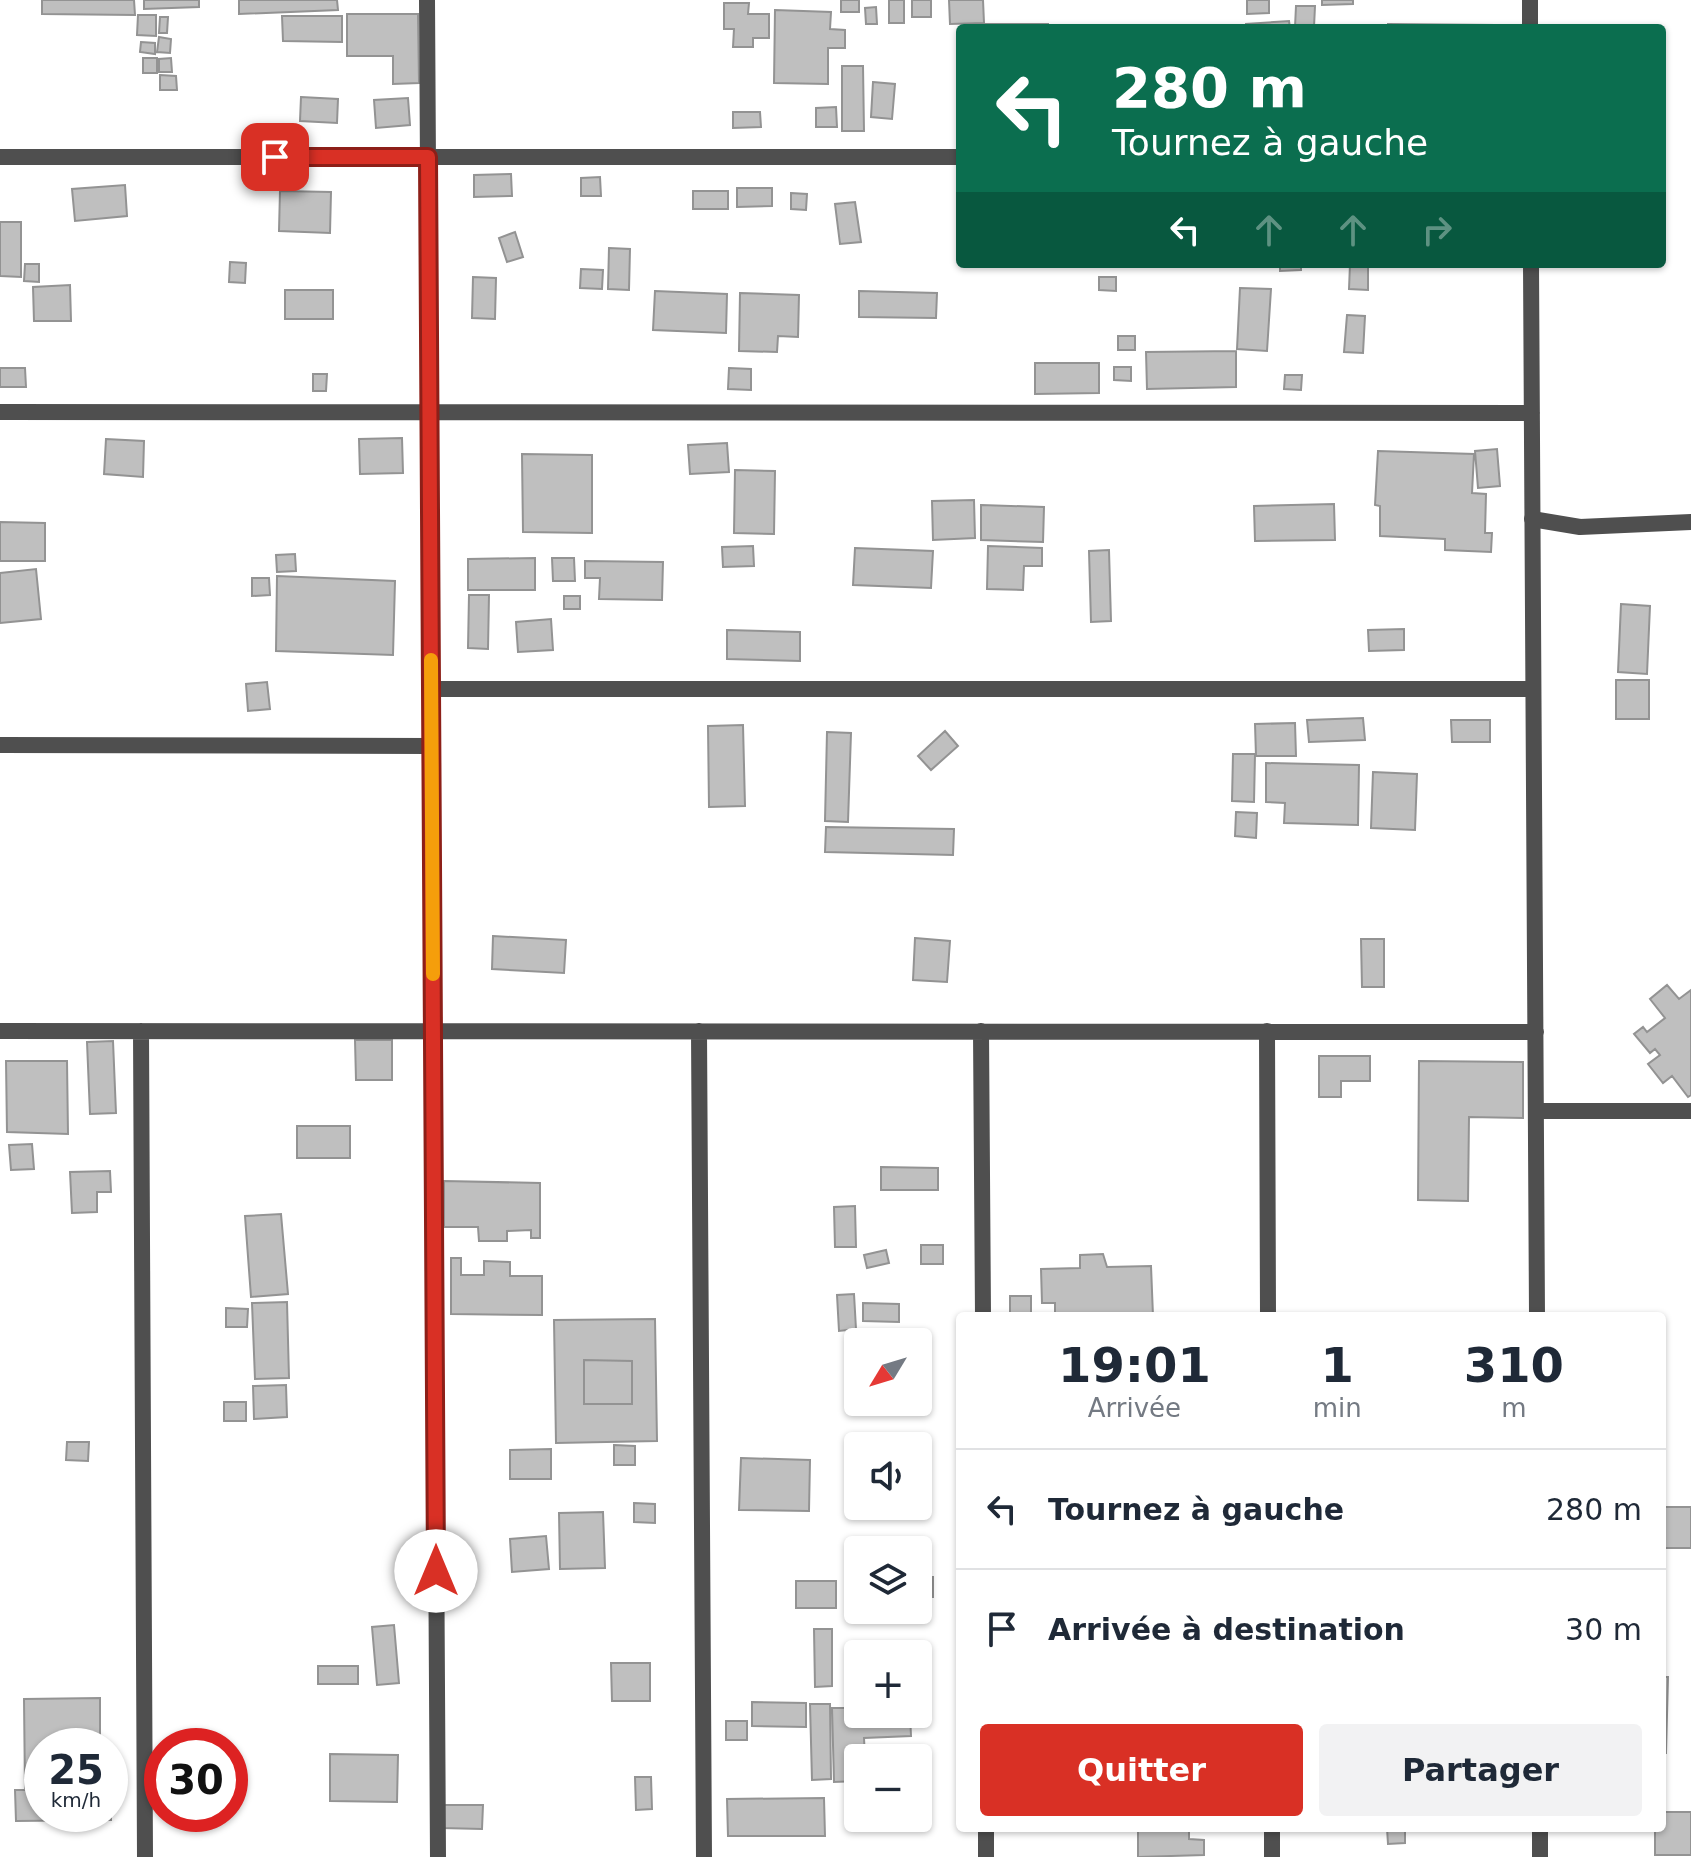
<!DOCTYPE html>
<html lang="fr">
<meta charset="utf-8">
<style>
body{margin:0;font-family:"DejaVu Sans",sans-serif;background:#f2f2f3;color:#1f2937;height:100vh;display:flex;flex-direction:column;font-size:30px;white-space:nowrap}
*{box-sizing:border-box;margin:0}
p{font-size:26px;color:#747a83}
.icon{flex:none;width:44px;height:44px;fill:none;stroke:currentColor;stroke-width:2;stroke-linecap:round;stroke-linejoin:round}
.map{position:relative;flex:1;overflow:hidden}
.sheet{position:absolute;left:956px;top:1312px;width:710px;height:520px;display:flex;flex-direction:column;background:#fff;border-radius:8px;box-shadow:0 2px 6px #0004}
.sheet>*{flex:none}
.hud{position:absolute;left:956px;top:24px;width:710px;height:244px;border-radius:8px;box-shadow:0 2px 6px #0004;background:#0b6e4f;color:#fff;overflow:hidden}
.needle{width:52px;rotate:232deg}
.controls{position:absolute;left:844px;top:1328px;display:grid;gap:16px}
.controls a{display:grid;place-items:center;width:88px;height:88px;border-radius:8px;background:#fff;box-shadow:0 2px 6px #0004;font-size:40px}
.speed{position:absolute;left:24px;top:1728px;display:flex;gap:16px;font-size:40px;font-weight:700;text-align:center}
.speed>*{display:grid;place-content:center;width:104px;height:104px;border-radius:50%;background:#fff;box-shadow:0 2px 6px #0004;line-height:1}
.speed small{font-size:20px;font-weight:400}
.speed .limit{border:12px solid #d22;background:#fff;color:#111}
.pin{position:absolute;display:grid;place-items:center;width:68px;height:68px;color:#fff;margin:-34px;border-radius:16px;box-shadow:0 4px 12px #0006}
.me{position:absolute;width:88px;margin:-44px;rotate:0deg;stroke-linejoin:round;filter:drop-shadow(0 0 6px #0008)}
.turn{display:flex;align-items:center;gap:28px;height:168px;padding:0 24px;font-size:36px}
.turn .icon{width:104px;height:104px;stroke-width:2.5}
.turn b{display:block;font-size:56px;line-height:68px}
.lanes{display:flex;align-items:center;height:76px;padding:0 24px;background:#0003;justify-content:center;gap:40px;direction:ltr}
.lanes .off{opacity:.35}
.eta{display:flex;justify-content:space-evenly;align-items:center;height:136px;text-align:center}
.eta b{font-size:48px;font-weight:600;line-height:56px}
.primary-button{display:flex;gap:16px;margin-top:auto;padding:16px 24px}
.primary-button a{flex:1;height:92px;border-radius:8px;background:#d93025;color:#fff;font-size:32px;font-weight:600;line-height:92px;text-align:center}
.primary-button a+a{background:#f2f2f3;color:#1f2937}
ul{padding:0;list-style:none}
li{display:flex;align-items:center;gap:24px;height:120px;padding:0 24px;border-top:2px solid #e0e1e3}
li div{flex:1}
li b{display:block;font-size:30px}
li em{font-style:normal}
.map>svg:first-child{display:block}
.building{fill:#bfbfbf;stroke:#939393;stroke-width:2;fill-rule:evenodd}
.lines{fill:none;stroke-linecap:round;stroke-linejoin:round}
.service{stroke:#4f4f4f;stroke-width:16}
.minor{stroke:#4f4f4f;stroke-width:16}
.route-casing{stroke:#8d1f18;stroke-width:20}
.route{stroke:#d93025;stroke-width:14}
.slow{stroke:#f59e0b;stroke-width:14}
</style>
<div class="map">
<svg width="1691" height="1857" viewBox="0 0 1691 1857">
<rect width="100%" height="100%" fill="#fff"/>
<path class="building" d="M42,0H134L135,15L42,14Z
M144,0H199V7L144,9Z
M239,0H337L338,10L239,14Z
M841,0H859V12H841Z
M889,0H904V23H889Z
M912,0H931V17H912Z
M949,0H983L984,23L950,24Z
M1247,0H1269V13L1247,14Z
M1322,0H1353V4L1322,5Z
M724,3H749L748,14H769V38H753V47H733L734,29H724Z
M1296,6H1315L1314,27H1295Z
M876,7L877,24H866L865,8Z
M775,10L831,12L830,29L845,30V48H828V84L774,83Z
M347,14H418L419,83L393,84V56H347Z
M138,15H156V36L137,35Z
M282,16H342V42L283,41Z
M160,17H168L167,33H159Z
M1289,21L1290,28H1246V24Z
M986,24H1048V28H986Z
M1388,24L1495,25V28H1388Z
M159,37L171,39L170,53L157,52Z
M141,42L155,43V54L140,52Z
M143,58H157V73H143Z
M171,58L172,72H159V59Z
M842,66H863L864,131H842Z
M160,75L176,76L177,90H160Z
M873,82L895,84L892,119L871,117Z
M301,97L338,99L337,123L300,121Z
M408,98L410,125L376,128L374,100Z
M836,107L837,127H816V108Z
M733,112H760L761,127L733,128Z
M511,174L512,196L474,197V175Z
M600,177L601,196H581V178Z
M125,185L127,216L75,221L72,189Z
M737,188H772V206L737,207Z
M280,191L331,192L330,233L279,231Z
M693,191H728V209H693Z
M791,193L807,194L806,210L791,209Z
M855,202L861,242L840,244L835,204Z
M0,222H21V277L0,276Z
M515,232L523,257L507,262L499,238Z
M609,248L630,249L629,290L608,289Z
M230,262L246,263L245,283L229,282Z
M25,264H39V282L24,281Z
M1280,264H1301V270L1280,271Z
M1350,264H1368V290L1349,289Z
M581,269L603,270L602,289L580,288Z
M473,277L496,278L495,319L472,318Z
M1099,277H1116V291L1099,290Z
M70,285L71,321H34L33,287Z
M1240,288L1271,289L1267,351L1237,349Z
M285,290H333V319H285Z
M655,291L727,294L726,333L653,330Z
M859,291L937,293L936,318L859,317Z
M740,293L799,295L798,337L778,336L777,352L739,351Z
M1347,315L1365,316L1363,353L1344,352Z
M1118,336H1135V350H1118Z
M1236,351V387L1147,389L1146,352Z
M1035,363H1099V393L1035,394Z
M1114,367H1131V381L1114,380Z
M0,368H25L26,387H0Z
M729,368L751,369V390L728,389Z
M313,374H327L326,391H313Z
M1285,375H1302L1301,390L1284,389Z
M402,438L403,473L360,474L359,439Z
M106,439L144,441L143,477L104,474Z
M727,443L729,472L690,474L688,445Z
M1497,449L1500,486L1478,488L1475,451Z
M1378,451L1474,454L1472,493L1486,494L1485,533H1492L1491,552L1445,550V539L1380,536V506L1375,505Z
M522,454L592,455V533L523,532Z
M735,470L775,471L774,534L734,533Z
M974,500L975,538L933,540L932,501Z
M1334,504L1335,540L1255,541L1254,506Z
M981,505L1044,507L1043,542L981,540Z
M0,522L45,523V561H0Z
M753,546L754,566L723,567L722,547Z
M988,546L1042,548V566H1024L1023,590L987,589Z
M855,548L933,551L931,588L853,585Z
M1109,550L1111,621L1091,622L1089,551Z
M295,554L296,571L277,572L276,555Z
M535,558V590H468V559Z
M552,558H574L575,581H553Z
M585,561L663,562L662,600L599,599L600,578H585Z
M36,569L41,619L0,623V573Z
M277,576L395,581L393,655L276,651Z
M252,578H269L270,595L252,596Z
M469,595H489L488,649L468,648Z
M564,596H580V609H564Z
M1621,604L1650,606L1647,674L1618,672Z
M551,619L553,650L518,652L516,622Z
M1404,629V650L1369,651L1368,630Z
M727,630L800,632V661L727,659Z
M1616,680H1649V719H1616Z
M267,682L270,709L248,711L246,684Z
M1363,718L1365,740L1309,742L1307,720Z
M1451,720H1490V742H1452Z
M1295,723L1296,756H1256L1255,724Z
M743,725L745,806L709,807L708,726Z
M945,731L958,746L931,770L918,756Z
M827,732L851,733L848,822L825,821Z
M1233,754H1255L1254,802L1232,801Z
M1266,763L1359,765L1358,825L1284,823L1285,803L1266,802Z
M1373,772L1417,774L1415,830L1371,828Z
M1236,812L1257,813L1256,838L1235,836Z
M826,827L954,829L953,855L825,852Z
M493,936L566,940L564,973L492,969Z
M915,938L950,941L947,982L913,980Z
M1361,939H1384V987H1362Z
M1667,985L1679,999L1691,990V1095L1688,1097L1672,1076L1663,1083L1648,1064L1660,1055L1655,1049L1650,1053L1634,1034L1643,1027L1647,1032L1665,1018L1650,999Z
M355,1040H392V1080H356Z
M113,1041L116,1113L90,1114L87,1042Z
M1319,1056H1370V1081H1341V1097H1319Z
M6,1061H67L68,1134L7,1132Z
M1419,1061L1523,1062V1118L1469,1117L1468,1201L1418,1200Z
M297,1126H350V1158H297Z
M32,1144L34,1169L11,1170L9,1145Z
M881,1167L938,1168V1190H881Z
M110,1171L111,1192H97V1212L72,1213L70,1172Z
M444,1181L540,1183V1238H531V1230L507,1231V1241H479L478,1227H444Z
M855,1206L856,1247H835L834,1207Z
M281,1214L288,1294L251,1297L245,1216Z
M921,1245H943V1264H921Z
M886,1250L889,1263L867,1268L864,1255Z
M1103,1254L1107,1267L1151,1266L1153,1316H1055V1303H1042L1041,1269L1080,1268V1255Z
M451,1258H461V1275H484V1261L510,1262V1276H542V1315L451,1314Z
M854,1294L856,1329L839,1331L837,1295Z
M1010,1296H1031V1316L1010,1315Z
M287,1302L289,1378L255,1379L252,1303Z
M863,1303L899,1304V1322L863,1321Z
M226,1308L248,1309L247,1327H226Z
M655,1319L657,1441L556,1443L554,1320ZM584,1360L632,1361V1404H584Z
M584,1360L632,1361V1404H584Z
M286,1385L287,1417L254,1419L253,1386Z
M224,1402H246V1421H224Z
M67,1442H89L88,1461L66,1460Z
M614,1445L635,1446V1465H614Z
M551,1449V1479H510V1450Z
M741,1458L810,1460L809,1511L739,1510Z
M634,1503L655,1504V1523L634,1522Z
M1662,1507H1691V1548H1662Z
M603,1512L605,1568L560,1569L559,1513Z
M546,1536L549,1569L512,1572L510,1539Z
M918,1577H933V1597H918Z
M796,1581H836V1608H796Z
M394,1625L399,1683L377,1685L372,1627Z
M814,1629H832V1686L815,1687Z
M611,1663H650V1701H612Z
M318,1666H358V1684H318Z
M1662,1677H1668L1666,1753H1662Z
M100,1698V1746H42V1789L25,1790L24,1699Z
M752,1702L806,1703V1727L752,1726Z
M810,1704H830L831,1779L812,1780Z
M832,1708H858V1714H910L911,1736L864,1738L865,1758H858V1781L834,1782Z
M726,1721H747V1740H726Z
M330,1754L398,1755L397,1802L330,1801Z
M635,1777H651L652,1809L636,1810Z
M111,1789V1820L16,1821L15,1790H42V1814H110Z
M824,1798L825,1836H728L727,1799Z
M442,1805H483L482,1829L442,1828Z
M1662,1812H1691V1855H1655V1828H1662Z
M1138,1828H1189V1839L1204,1840V1855L1138,1857Z
M1387,1828H1405V1843L1388,1844Z"/>
<g class="lines">
<path class="service" d="M1532,519L1580,527L1691,522"/>
<path class="minor" d="M427,0L438,1857
M1530,0V28
M0,157H960
M1531,264L1537,1316
M0,412L1532,413
M431,689H1533
M0,745L431,746
M0,1031L1536,1032
M141,1031L145,1857
M699,1031L704,1857
M981,1031L983,1316
M1267,1031L1268,1316
M1536,1111H1691
M986,1828V1857
M1272,1828V1857
M1540,1828V1857"/>
</g>
<g class="lines">
<defs>
<path id="route" d="M275,157H428L436,1571"/>
</defs>
<use href="#route" class="route-casing"/>
<use href="#route" class="route"/>
<path class="slow" d="M431,660L433,974"/>
</g>
</svg>
<div class="controls">
<a><svg class="needle" viewBox="-14 -14 28 28"><path d="M0-13l5 13h-10z" fill="#e53935"/><path d="M0 13l5-13h-10z" fill="#747a83"/></svg></a>
<a><svg class="icon" aria-label="sound" viewBox="0 0 24 24"><path d="M4 9h4l5-4v14l-5-4H4zM17 9q2 3 0 6"/></svg></a>
<a><svg class="icon" aria-label="layers" viewBox="0 0 24 24"><path d="M12 4l9 5-9 5-9-5zM3 14l9 5 9-5"/></svg></a>
<a>+</a>
<a>−</a>
</div>
<div class="speed"><div>25<small>km/h</small></div><div class="limit">30</div></div>
<div class="pin" style="left:275px;top:157px;background:#d93025"><svg class="icon" aria-label="arrive" viewBox="0 0 24 24"><path d="M6 21V4h12l-3 4 3 4H6"/></svg></div>
<svg class="me" style="left:436px;top:1571px" viewBox="-20 -20 40 40"><circle r="19" fill="#fff"/><path d="M0-13L10 11 0 6-10 11z" fill="#d93025"/></svg>
<div class="hud">
<div class="turn"><svg class="icon" aria-label="left" viewBox="0 0 24 24"><path d="M17 20v-9H6M10 6l-5 5 5 5"/></svg><div><b>280 m</b>Tournez à gauche</div></div>
<div class="lanes"><svg class="icon" aria-label="left" viewBox="0 0 24 24"><path d="M17 20v-9H6M10 6l-5 5 5 5"/></svg><svg class="icon off" aria-label="ahead" viewBox="0 0 24 24"><path d="M12 20V5M6 11l6-6 6 6"/></svg><svg class="icon off" aria-label="ahead" viewBox="0 0 24 24"><path d="M12 20V5M6 11l6-6 6 6"/></svg><svg class="icon off" aria-label="right" viewBox="0 0 24 24"><path d="M7 20v-9h11M14 6l5 5-5 5"/></svg></div>
</div>
<section class="sheet">
<div class="eta">
<div><b>19:01</b><p>Arrivée</p></div>
<div><b>1</b><p>min</p></div>
<div><b>310</b><p>m</p></div>
</div>
<ul>
<li><svg class="icon" aria-label="left" viewBox="0 0 24 24"><path d="M17 20v-9H6M10 6l-5 5 5 5"/></svg><div><b>Tournez à gauche</b></div><em>280 m</em></li>
<li><svg class="icon" aria-label="arrive" viewBox="0 0 24 24"><path d="M6 21V4h12l-3 4 3 4H6"/></svg><div><b>Arrivée à destination</b></div><em>30 m</em></li>
</ul>
<div class="primary-button"><a>Quitter</a><a>Partager</a></div>
</section>
</div>
